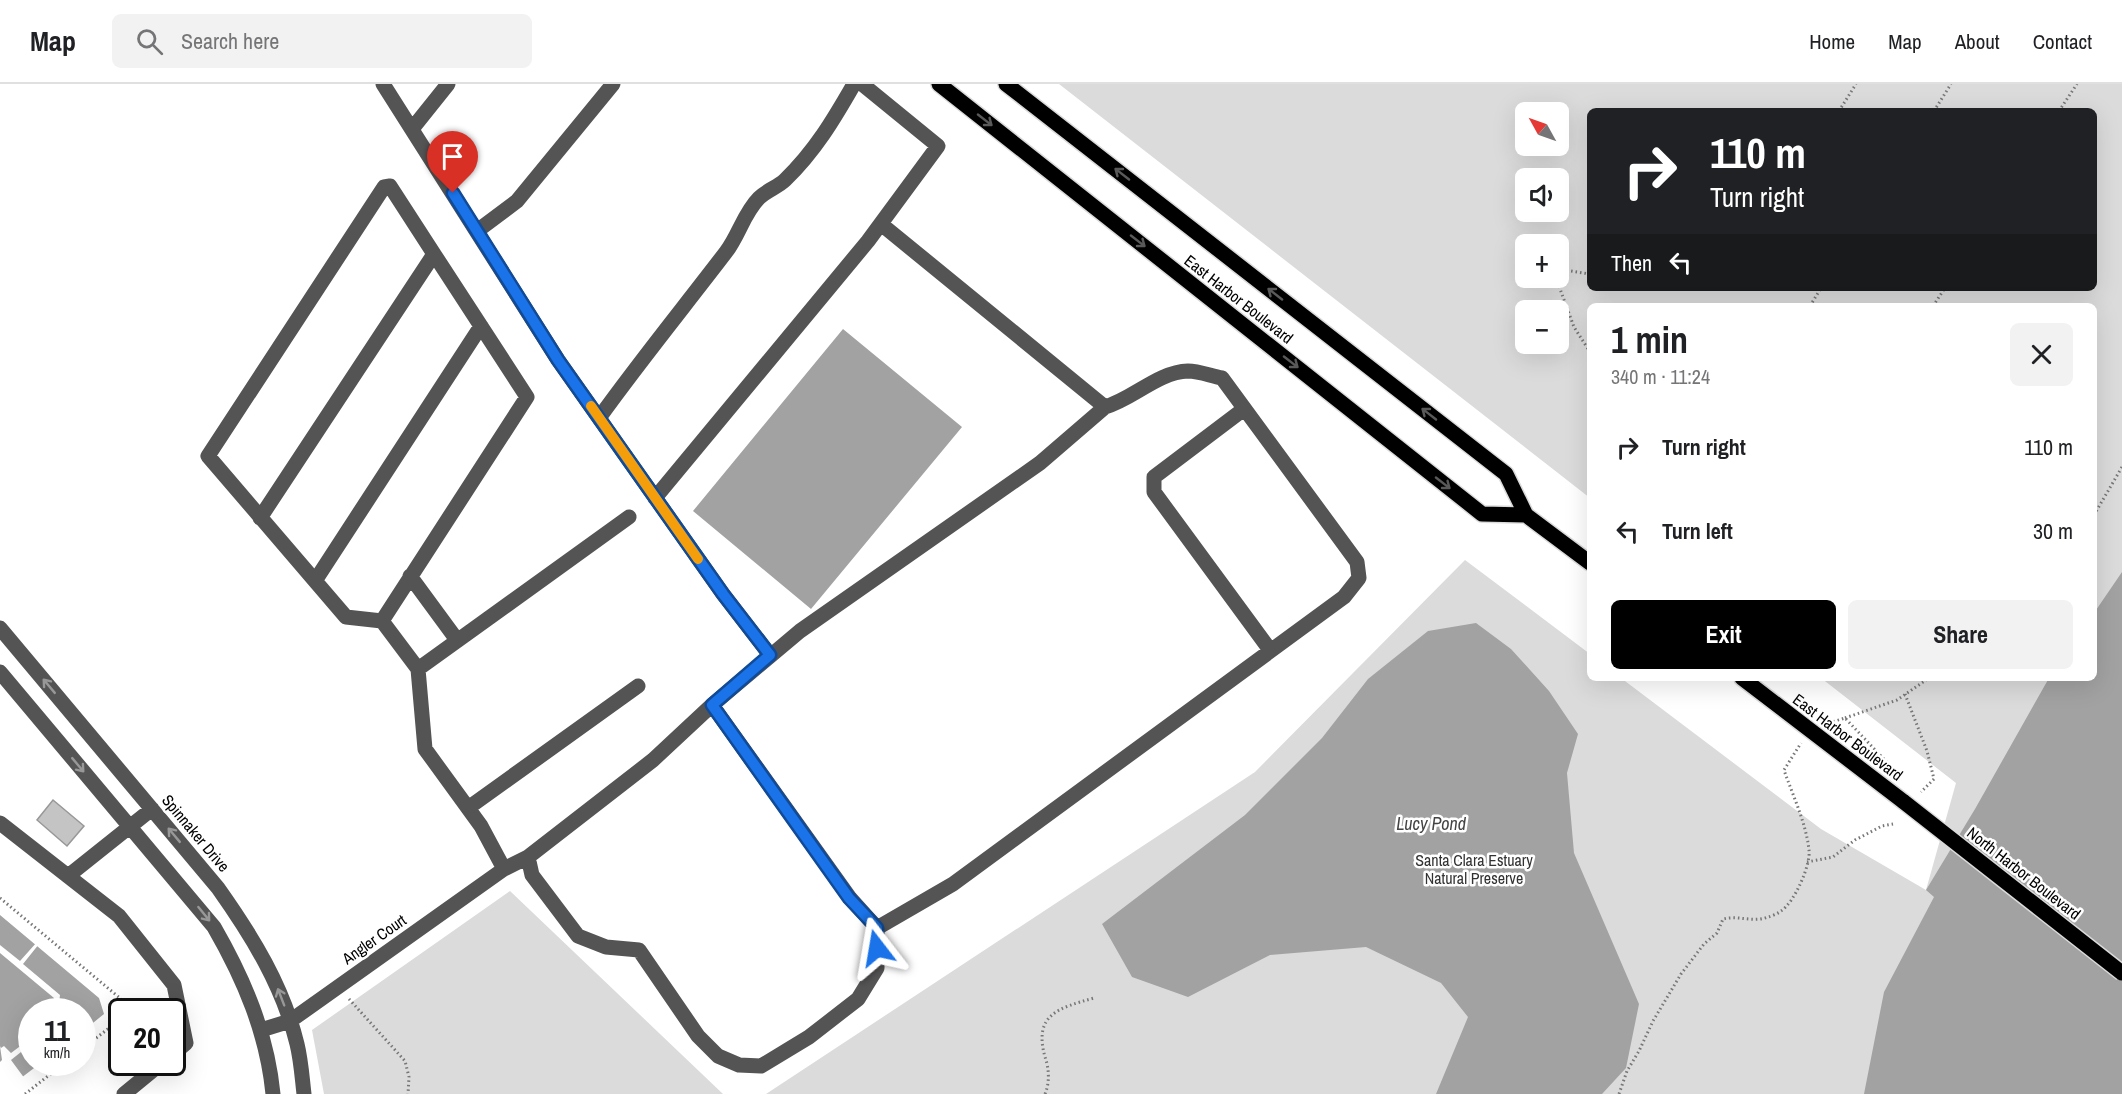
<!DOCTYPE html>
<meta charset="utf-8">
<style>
body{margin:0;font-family:"Archivo Narrow",sans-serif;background:#f2f2f2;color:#202124;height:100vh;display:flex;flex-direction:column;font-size:22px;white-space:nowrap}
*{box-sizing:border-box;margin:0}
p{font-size:20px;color:#757577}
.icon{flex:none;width:33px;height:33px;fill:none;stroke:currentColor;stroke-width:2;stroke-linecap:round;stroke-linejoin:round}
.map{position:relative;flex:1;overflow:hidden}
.side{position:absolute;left:1587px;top:219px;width:510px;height:378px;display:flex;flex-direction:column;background:#fff;border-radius:9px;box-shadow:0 6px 24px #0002}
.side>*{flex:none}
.banner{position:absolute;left:1587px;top:24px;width:510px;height:183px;border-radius:9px;box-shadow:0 6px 24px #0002;background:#202124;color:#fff;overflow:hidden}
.needle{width:39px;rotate:310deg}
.controls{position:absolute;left:1515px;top:18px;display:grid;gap:12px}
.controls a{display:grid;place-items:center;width:54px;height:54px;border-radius:9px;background:#fff;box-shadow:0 6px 24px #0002;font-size:30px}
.speed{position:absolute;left:18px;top:914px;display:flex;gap:12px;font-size:30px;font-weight:700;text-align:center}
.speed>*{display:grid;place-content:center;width:78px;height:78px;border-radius:50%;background:#fff;box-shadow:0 6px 24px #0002;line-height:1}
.speed small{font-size:15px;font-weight:400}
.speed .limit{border:3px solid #111;border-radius:9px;background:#fff;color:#111}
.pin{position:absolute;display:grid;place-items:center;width:51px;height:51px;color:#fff;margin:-62px -26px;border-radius:50% 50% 50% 0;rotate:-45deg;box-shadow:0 0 6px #0007}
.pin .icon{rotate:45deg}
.me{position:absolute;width:66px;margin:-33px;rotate:346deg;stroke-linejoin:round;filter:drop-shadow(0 0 4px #0008)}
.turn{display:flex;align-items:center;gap:21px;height:126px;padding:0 24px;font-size:27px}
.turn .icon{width:78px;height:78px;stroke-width:2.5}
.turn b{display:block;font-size:42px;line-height:51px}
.then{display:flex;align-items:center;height:57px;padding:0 24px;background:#0003;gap:12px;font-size:22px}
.round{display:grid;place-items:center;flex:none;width:63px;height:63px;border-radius:9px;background:#f2f2f2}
.overview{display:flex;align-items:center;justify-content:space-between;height:102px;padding:0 24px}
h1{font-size:36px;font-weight:700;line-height:45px}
.primary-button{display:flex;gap:12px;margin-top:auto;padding:12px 24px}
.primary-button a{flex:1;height:69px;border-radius:9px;background:#000;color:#fff;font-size:24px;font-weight:700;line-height:69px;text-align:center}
.primary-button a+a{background:#f2f2f2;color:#202124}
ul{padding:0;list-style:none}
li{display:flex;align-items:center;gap:18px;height:84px;padding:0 24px}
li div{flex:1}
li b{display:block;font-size:22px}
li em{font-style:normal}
header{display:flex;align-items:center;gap:36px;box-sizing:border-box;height:84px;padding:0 30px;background:#fff;border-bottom:2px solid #e0e0e0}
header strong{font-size:28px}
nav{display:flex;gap:33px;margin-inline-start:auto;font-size:21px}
.search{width:420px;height:54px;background:#f2f2f2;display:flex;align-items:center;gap:15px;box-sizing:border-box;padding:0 21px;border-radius:9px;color:#757577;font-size:22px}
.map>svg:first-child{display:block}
.green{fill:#dbdbdb;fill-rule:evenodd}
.water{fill:#a2a2a2}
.pier{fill:#fff}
.building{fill:#c4c4c4;stroke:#989898;stroke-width:1.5}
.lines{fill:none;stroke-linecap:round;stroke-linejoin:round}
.major-casing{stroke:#dbdbdb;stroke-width:18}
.path{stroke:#767676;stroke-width:3;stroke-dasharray:1.5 3;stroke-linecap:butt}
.minor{stroke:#545454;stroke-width:15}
.major{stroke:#000;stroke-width:15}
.major-bridge-casing{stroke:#dbdbdb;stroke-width:18;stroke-linecap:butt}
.major-bridge{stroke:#000;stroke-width:15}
.oneway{stroke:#595959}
.oneway2{stroke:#989898}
.route-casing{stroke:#114b97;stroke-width:15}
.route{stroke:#1a73e8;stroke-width:10}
.slow{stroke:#f59e0b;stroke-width:10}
.labels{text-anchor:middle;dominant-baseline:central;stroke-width:5;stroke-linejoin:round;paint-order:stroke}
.street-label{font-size:16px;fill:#000;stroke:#fff}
.park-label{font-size:16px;fill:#323232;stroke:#fff}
.water-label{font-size:18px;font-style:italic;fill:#434343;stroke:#fff}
</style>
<header>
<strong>Map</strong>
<div class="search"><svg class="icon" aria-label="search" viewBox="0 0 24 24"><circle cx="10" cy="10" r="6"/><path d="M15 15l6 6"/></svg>Search here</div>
<nav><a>Home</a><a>Map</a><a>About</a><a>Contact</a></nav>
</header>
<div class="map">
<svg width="2122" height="1010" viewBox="0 0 2122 1010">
<rect width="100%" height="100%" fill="#fff"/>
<path class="green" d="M1059,0H2122V1010H766L1255,688L1465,476L1590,570V594H1621L1821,745L1926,806L1956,699L1821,594H2094V222H1590V414ZM1590,27H2094V204H1590ZM1526,28H1558V62H1526ZM1526,94H1558V128H1526ZM1526,160H1558V194H1526ZM1526,226H1558V260H1526Z
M510,807L723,1010H324L312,946Z"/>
<path class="water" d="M843,245L962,343L811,525L693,427Z
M2122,488V1010H1864L1884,908L1934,813L1926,806L1975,725L2049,594H2094V529Z
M1476,539L1511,565L1549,607L1578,650L1567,689L1574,769L1639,920L1626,984L1602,1010H1436L1468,933L1441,899L1366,863L1270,871L1188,913L1132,893L1102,840L1245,731L1322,654L1368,595L1428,547Z
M0,831L99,914L104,930L83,947L82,927H32V978H42L0,1010Z"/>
<path class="pier" d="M37,858L39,860L23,880L60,911L58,927H53L54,914L0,869V861L20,877Z
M31,954V960L11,976L25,995L5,1010H0V978L2,976L0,962L1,964L4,962L11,969Z"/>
<path class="building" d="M53,716L84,742L67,762L37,736Z"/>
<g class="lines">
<defs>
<path id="major" d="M939,0L1482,430L1526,431
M1006,0L1506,390L1526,431L1590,479
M1742,594L1904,718"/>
</defs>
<use href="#major" class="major-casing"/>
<path class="path" d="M1839,27L1856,0
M1934,27L1951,0
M2059,27L2077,0
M1558,188L1564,186L1590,190
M1556,194L1574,243L1590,268
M1810,222L1821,204
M1933,222L1945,204
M2094,431L2122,383
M1905,610L1927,667L1934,695L1921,708
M1845,634L1897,616L1929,594
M1829,639L1845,634L1897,689
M1807,778L1833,773L1855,756L1882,742L1893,740
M0,814L133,925L131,927
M349,915L405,977L409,993L408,1010
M82,965L122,934
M25,1010L66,978
M1045,1010C1050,998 1049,984 1045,973C1033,930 1059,924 1094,914
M1619,1010L1627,987L1639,967L1653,937L1681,890L1704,860L1717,849L1723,835C1739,831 1753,839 1768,833C1772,832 1777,830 1781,827C1794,819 1811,781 1809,766C1806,739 1793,712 1784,686L1801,659"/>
<path class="minor" d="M383,0L558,276L723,510L770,571
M412,45L448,0
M477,147L517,117L613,0
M434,170L390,102L384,103L208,372L346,533L382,537L418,585L425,665L481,742L504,785
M1244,325L1154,393V408L1270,566
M599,334C640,277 684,223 726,168C739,151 744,129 759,114C767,106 778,103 785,96C815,67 834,35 854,0
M655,414L868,157L938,62L862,0
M260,434L434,170L527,313L382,537
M410,492L457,556
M315,497L481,242
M0,544L218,804C252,852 283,902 297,960C301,976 302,993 304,1010
M418,585L629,433
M0,588L214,843C244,895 267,949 273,1010
M712,621L850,814L877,844
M468,724L638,602
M0,739L119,832L174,901L186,959L172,971
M528,773L532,791L578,852L606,863L639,866L698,952L718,972L739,981L761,982L809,953L858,915L877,884V844L953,800L1344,513L1359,494L1357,478L1222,294C1211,292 1199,287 1188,287C1158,288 1133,315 1105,323L881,140
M68,792L152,725
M261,946L290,937L504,785L528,773L653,676L712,621L800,547L1040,379L1105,323
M124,1010L163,978"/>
<use href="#major" class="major"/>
<defs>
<path id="major-bridge" d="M1904,718L2122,889"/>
</defs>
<use href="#major-bridge" class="major-bridge-casing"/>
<use href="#major-bridge" class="major-bridge"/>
</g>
<defs><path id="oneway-shaft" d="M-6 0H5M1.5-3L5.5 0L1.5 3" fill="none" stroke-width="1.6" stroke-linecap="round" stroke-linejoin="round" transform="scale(1.5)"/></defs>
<g class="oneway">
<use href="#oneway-shaft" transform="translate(985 36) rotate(38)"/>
<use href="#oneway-shaft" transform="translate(1122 90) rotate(-142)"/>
<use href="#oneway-shaft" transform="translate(1138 157) rotate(38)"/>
<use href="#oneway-shaft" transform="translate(1275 210) rotate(-142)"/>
<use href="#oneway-shaft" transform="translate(1291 278) rotate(38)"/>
<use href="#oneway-shaft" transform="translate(1429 330) rotate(-142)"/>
<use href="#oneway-shaft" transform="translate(1443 399) rotate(38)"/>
</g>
<g class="oneway2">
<use href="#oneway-shaft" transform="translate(49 602) rotate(-130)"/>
<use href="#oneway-shaft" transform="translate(78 681) rotate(50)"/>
<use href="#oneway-shaft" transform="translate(174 751) rotate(-130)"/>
<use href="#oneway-shaft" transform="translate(204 830) rotate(51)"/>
<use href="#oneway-shaft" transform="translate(281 913) rotate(-111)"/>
</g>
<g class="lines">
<defs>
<path id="route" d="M453,109L558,276L723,510L770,571L712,621L849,814L877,844V864"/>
</defs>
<use href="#route" class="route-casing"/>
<use href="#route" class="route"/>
<path class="slow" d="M591,322L698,475"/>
</g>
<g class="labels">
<g class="street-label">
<text transform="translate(1239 215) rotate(38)">East Harbor Boulevard</text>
<text transform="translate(1848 653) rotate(37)">East Harbor Boulevard</text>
<text transform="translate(196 749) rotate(50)">Spinnaker Drive</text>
<text transform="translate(2024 789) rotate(38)">North Harbor Boulevard</text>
<text transform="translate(374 855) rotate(-35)">Angler Court</text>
</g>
<g class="park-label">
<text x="1474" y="776">Santa Clara Estuary<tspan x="1474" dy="18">Natural Preserve</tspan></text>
</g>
<g class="water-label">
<text x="1431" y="739">Lucy Pond</text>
</g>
</g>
</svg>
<div class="controls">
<a><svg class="needle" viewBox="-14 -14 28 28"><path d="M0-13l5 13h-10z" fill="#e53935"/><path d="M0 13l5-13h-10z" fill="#757577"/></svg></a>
<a><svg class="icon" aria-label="sound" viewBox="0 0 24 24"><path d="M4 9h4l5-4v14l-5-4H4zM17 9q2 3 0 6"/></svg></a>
<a>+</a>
<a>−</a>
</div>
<div class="speed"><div>11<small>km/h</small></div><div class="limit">20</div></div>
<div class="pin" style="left:453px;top:109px;background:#d93025"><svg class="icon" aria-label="arrive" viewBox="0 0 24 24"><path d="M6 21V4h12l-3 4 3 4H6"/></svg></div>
<svg class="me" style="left:877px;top:864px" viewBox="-20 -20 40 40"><path d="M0-17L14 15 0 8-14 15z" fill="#1a73e8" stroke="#fff" stroke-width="4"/></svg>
<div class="banner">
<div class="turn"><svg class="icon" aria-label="right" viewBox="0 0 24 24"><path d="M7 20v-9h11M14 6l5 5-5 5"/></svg><div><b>110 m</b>Turn right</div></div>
<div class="then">Then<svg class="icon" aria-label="left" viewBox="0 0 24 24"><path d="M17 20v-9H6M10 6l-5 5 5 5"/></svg></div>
</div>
<section class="side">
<div class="overview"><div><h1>1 min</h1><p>340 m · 11:24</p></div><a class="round"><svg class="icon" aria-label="close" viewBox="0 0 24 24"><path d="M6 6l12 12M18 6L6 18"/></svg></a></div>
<ul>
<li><svg class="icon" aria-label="right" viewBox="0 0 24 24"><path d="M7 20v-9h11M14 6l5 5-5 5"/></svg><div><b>Turn right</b></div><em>110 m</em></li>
<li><svg class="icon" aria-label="left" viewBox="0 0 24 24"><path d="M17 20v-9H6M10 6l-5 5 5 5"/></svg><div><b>Turn left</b></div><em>30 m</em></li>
</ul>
<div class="primary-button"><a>Exit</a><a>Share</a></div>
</section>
</div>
